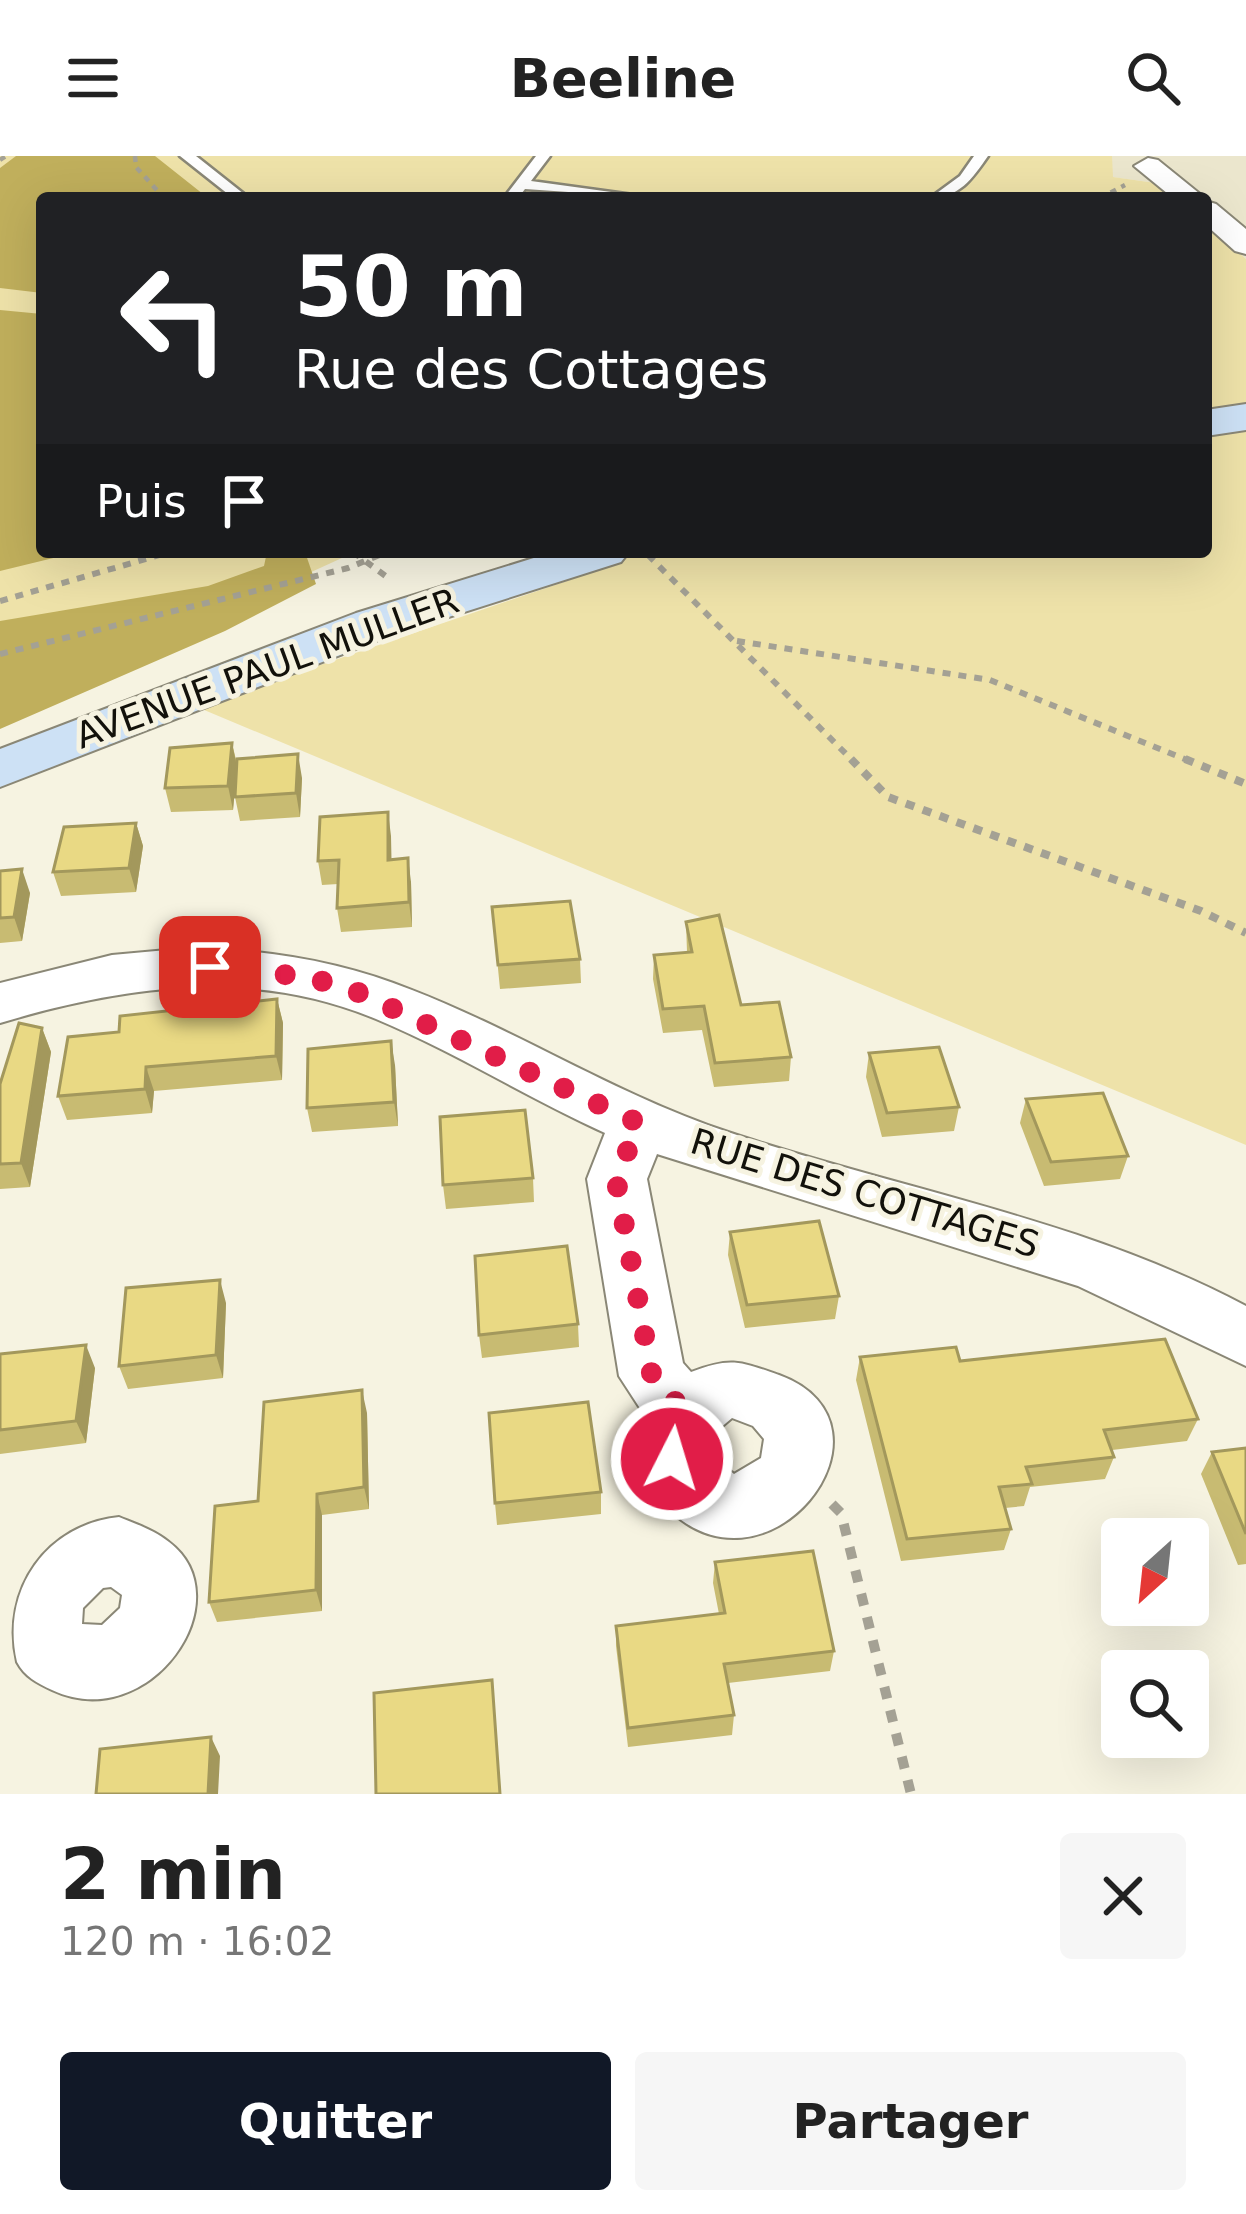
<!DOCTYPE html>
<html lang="fr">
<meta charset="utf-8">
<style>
body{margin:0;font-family:"DejaVu Sans",sans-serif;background:#f6f6f6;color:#222;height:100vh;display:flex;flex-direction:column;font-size:45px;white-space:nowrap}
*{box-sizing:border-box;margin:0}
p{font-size:39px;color:#767676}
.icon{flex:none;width:66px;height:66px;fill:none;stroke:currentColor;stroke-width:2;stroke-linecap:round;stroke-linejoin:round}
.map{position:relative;height:1638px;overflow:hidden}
.drawer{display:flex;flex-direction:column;background:#fff;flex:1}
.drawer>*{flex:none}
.guide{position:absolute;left:36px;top:36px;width:1176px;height:366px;border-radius:12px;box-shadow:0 12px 48px #0002;background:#202124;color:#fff;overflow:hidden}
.needle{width:78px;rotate:207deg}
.fabs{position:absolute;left:1101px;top:1362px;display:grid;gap:24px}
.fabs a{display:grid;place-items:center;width:108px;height:108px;border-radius:12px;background:#fff;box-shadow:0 12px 48px #0002;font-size:60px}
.pin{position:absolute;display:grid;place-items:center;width:102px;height:102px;color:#fff;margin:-51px;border-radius:24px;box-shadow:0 6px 18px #0006}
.me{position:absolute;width:132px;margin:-66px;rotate:5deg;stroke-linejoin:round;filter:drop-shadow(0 0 9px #0008)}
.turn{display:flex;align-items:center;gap:42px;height:252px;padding:0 60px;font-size:54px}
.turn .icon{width:156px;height:156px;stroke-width:2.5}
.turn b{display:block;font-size:84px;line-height:102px}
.then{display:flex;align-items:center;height:114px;padding:0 60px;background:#0003;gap:24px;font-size:45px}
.round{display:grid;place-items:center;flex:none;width:126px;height:126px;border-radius:12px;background:#f6f6f6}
.headline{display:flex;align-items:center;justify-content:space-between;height:204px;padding:0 60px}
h1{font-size:72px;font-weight:700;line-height:90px}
.button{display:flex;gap:24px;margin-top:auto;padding:24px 60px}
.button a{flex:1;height:138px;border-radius:12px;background:#111827;color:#fff;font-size:48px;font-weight:700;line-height:138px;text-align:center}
.button a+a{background:#f6f6f6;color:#222}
header{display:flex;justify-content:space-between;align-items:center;height:156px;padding:0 60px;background:#fff;font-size:54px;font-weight:700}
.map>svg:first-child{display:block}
.built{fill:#ebe6cd}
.green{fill:#eee2a9}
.forest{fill:#c0af5c}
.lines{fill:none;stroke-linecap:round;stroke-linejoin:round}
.service-casing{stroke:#8a8776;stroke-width:5}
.minor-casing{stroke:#8a8776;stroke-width:4}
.secondary-casing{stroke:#8a8776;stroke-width:4}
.path-far3{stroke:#a4a194;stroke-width:4.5;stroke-dasharray:6 6;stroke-linecap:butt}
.path-far2{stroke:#a4a194;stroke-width:6;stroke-dasharray:8 8;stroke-linecap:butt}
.path-far1{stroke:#a4a194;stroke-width:8;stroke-dasharray:9 9;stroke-linecap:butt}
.path{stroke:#a4a194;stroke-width:10;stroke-dasharray:12 12;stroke-linecap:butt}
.service{fill:#fff;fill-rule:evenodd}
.minor{fill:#fff;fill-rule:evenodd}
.secondary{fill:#cde1f5;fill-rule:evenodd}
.wall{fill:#c8bb72}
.shaded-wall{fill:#a3985c}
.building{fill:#e9d984;stroke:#a3985c;stroke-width:3}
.route{stroke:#e11d48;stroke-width:21;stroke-dasharray:0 37.8}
.labels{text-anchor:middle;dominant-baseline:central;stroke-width:10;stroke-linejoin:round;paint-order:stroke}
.street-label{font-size:36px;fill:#12110b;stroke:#f6f3e1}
</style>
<header><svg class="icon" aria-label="menu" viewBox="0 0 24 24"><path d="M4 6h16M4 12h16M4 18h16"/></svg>Beeline<svg class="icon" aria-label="search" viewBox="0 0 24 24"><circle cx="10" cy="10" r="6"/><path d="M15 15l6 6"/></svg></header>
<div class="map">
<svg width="1246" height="1638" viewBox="0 0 1246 1638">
<rect width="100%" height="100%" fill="#f6f3e1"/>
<path class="built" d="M1112,0H1246V103L1206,67V42H1178L1163,28L1112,21Z"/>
<path class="green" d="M0,0H1112L1113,21L1163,28L1178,42H42V396H355L0,559Z
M1206,67L1246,103V989L197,551L605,412L601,396H1206Z"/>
<path class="forest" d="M16,0H155L208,42H42V137L0,132V12Z
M0,154L42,158V396H78L0,415Z
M267,396H305L316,428L225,475L0,573V465L208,430L264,410Z"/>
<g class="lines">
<defs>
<path id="service" d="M180,0H196L249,42H233Z
M536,0H550L531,25L655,42L525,33L518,42H508L506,39Z
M974,0H988C972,23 959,42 930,42L960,20Z"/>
<path id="minor" d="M1148,2L1158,4L1205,42H1173L1134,10Z
M1206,45L1216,48L1246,73V98L1235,95L1206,69Z
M189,792C266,793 340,805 412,834C520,876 617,939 728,976C902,1034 1082,1063 1246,1150V1210L1078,1130L657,998L647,1023L683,1207L691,1216C731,1201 739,1205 779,1219C915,1269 763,1462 661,1345C640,1320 632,1289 645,1260L619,1220L587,1023L605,977C528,942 455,896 376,863C252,811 124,830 0,867V827L112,799ZM732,1262L753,1270L764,1283L761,1302L734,1318L707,1295L706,1284Z
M119,1361C136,1368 154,1374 169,1386C244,1443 150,1580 52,1534C37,1527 25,1521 17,1506C0,1433 48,1368 119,1361ZM111,1431L122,1439L120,1452L102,1469L82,1468L83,1452L103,1432Z"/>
<path id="secondary" d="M1246,248V274L1206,280V254Z
M553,396H629L621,406L392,479L0,631V593L356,457Z"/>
</defs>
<use href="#service" class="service-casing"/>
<use href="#minor" class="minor-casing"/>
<use href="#secondary" class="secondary-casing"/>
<path class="path-far3" d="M135,0L136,11L164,42
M0,4L6,0
M1100,42L1125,29"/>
<path class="path-far2" d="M353,396L391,424
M648,399L854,606
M0,445L170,396
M737,485L990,524L1192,606
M0,498L348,412L387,396"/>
<path class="path-far1" d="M851,603L888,641L1201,755L1246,777
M1185,603L1246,628"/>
<path class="path" d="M832,1348L841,1357L911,1638"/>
<use href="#service" class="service"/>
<use href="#minor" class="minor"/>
<use href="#secondary" class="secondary"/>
</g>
<path class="wall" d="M232,587L237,608L302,622L300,661L240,665L235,641L236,621L233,654L171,656L165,632Z
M388,656L391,704L411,726L412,771L341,776L337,752L338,728L322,729L318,705Z
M136,667L143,690L136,736L61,740L53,716Z
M0,715L30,737L22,785L0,787Z
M492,751L580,803L581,827L500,833Z
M686,766L741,849L791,901L789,925L714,931L702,874L663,877L653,823L654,799L687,796Z
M277,843L283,867L282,924L154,935L152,957L67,964L58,940L119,876Z
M42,872L51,896L30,1031L0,1033V928Z
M869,897L959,951L954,975L882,981L866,921Z
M395,909L398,970L312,976L307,952Z
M1026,943L1128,1000L1120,1023L1044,1030L1020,967Z
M533,1022L534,1046L446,1053L443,1029Z
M730,1076L839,1140L835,1163L745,1172L728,1099Z
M226,1147L223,1222L128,1233L119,1210Z
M578,1168L579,1191L482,1202L479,1179Z
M0,1198L95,1212L86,1287L0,1298Z
M860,1201L960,1205L1198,1263L1187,1285L1112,1294L1114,1301L1105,1323L1030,1331L1024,1350L1005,1352L1011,1373L1004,1394L901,1405L856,1224Z
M367,1257L369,1353L322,1359V1455L217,1466L209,1446L258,1345Z
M1246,1292V1408L1238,1409L1201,1318L1212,1296Z
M601,1336V1358L497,1369L495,1347Z
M715,1406L834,1495L830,1515L728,1527L734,1559L732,1579L628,1591L616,1490V1470L719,1458L713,1427Z"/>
<path class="shaded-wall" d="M232,587L237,611L233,654L228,630Z
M298,598L302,622L300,661L296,637Z
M388,656L391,680L392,728L388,704Z
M136,667L143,690L136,736L129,712Z
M408,702L411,726L412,771L409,746Z
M22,713L30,737L22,785L14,761Z
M277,843L283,867L282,924L276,900Z
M42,872L51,896L30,1031L21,1007Z
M391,885L395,909L398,970L394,946Z
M146,911L154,935L152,957L145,933Z
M220,1124L226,1147L223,1222L216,1199Z
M86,1189L95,1212L86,1287L76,1265Z
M362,1234L367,1257L369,1353L364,1331Z
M317,1338L322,1359V1455L316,1434Z
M211,1581L220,1600L218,1638H208Z"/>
<path class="building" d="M232,587L228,630L165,632L170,592Z
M298,598L296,637L235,641L237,603Z
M388,656V704L408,702L409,746L337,752L339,704L318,705L320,661Z
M136,667L129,712L53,716L64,671Z
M22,713L14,761L0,762V715Z
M570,745L580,803L498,809L492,751Z
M719,759L741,849L779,846L791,901L715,907L704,850L663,853L654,799L692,796L686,766Z
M277,843L276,900L146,911L145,933L58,940L68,881L119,876L120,860Z
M19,867L42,872L21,1007L0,1008V928Z
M391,885L394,946L307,952L308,893Z
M939,891L959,951L887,957L869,897Z
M1103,937L1128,1000L1051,1006L1026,943Z
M525,954L533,1022L443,1029L440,961Z
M819,1065L839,1140L747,1149L730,1076Z
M567,1090L578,1168L479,1179L475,1100Z
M220,1124L216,1199L119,1210L126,1132Z
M1165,1183L1198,1263L1104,1274L1114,1301L1026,1311L1032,1328L999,1331L1011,1373L907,1383L860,1201L956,1191L960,1205Z
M86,1189L76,1265L0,1274V1198Z
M362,1234L364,1331L317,1338L316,1434L209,1446L215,1350L258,1345L264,1246Z
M588,1246L601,1336L495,1347L489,1257Z
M1246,1292V1378L1212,1296Z
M813,1395L834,1495L724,1508L734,1559L628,1572L616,1470L725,1457L715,1406Z
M492,1524L500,1638H376L374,1537Z
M211,1581L208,1638H96L100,1593Z"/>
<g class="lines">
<path class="route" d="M210,811L308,821L355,835L639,967L616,1023L652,1220L683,1254L672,1276V1303"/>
</g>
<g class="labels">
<g class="street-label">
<text transform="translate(267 512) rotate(-20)">AVENUE PAUL MULLER</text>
<text transform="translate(865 1037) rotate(17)">RUE DES COTTAGES</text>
</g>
</g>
</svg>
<div class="fabs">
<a><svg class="needle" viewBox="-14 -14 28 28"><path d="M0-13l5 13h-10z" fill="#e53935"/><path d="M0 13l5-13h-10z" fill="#767676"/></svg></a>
<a><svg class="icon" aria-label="search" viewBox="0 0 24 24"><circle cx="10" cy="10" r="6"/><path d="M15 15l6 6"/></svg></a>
</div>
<div class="pin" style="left:210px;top:811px;background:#d93025"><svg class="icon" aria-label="arrive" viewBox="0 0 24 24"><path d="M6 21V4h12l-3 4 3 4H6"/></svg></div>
<svg class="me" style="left:672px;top:1303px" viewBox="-20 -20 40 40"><circle r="17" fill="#e11d48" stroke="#fff" stroke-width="3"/><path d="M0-11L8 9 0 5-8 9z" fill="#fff"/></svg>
<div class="guide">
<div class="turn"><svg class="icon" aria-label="left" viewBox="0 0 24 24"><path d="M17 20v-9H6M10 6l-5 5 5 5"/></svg><div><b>50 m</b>Rue des Cottages</div></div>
<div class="then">Puis<svg class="icon" aria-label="arrive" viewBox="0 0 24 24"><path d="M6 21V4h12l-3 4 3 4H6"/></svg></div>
</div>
</div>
<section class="drawer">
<div class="headline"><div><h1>2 min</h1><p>120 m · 16:02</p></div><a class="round"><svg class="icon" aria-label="close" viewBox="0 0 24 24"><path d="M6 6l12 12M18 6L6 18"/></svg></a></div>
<div class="button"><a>Quitter</a><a>Partager</a></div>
</section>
